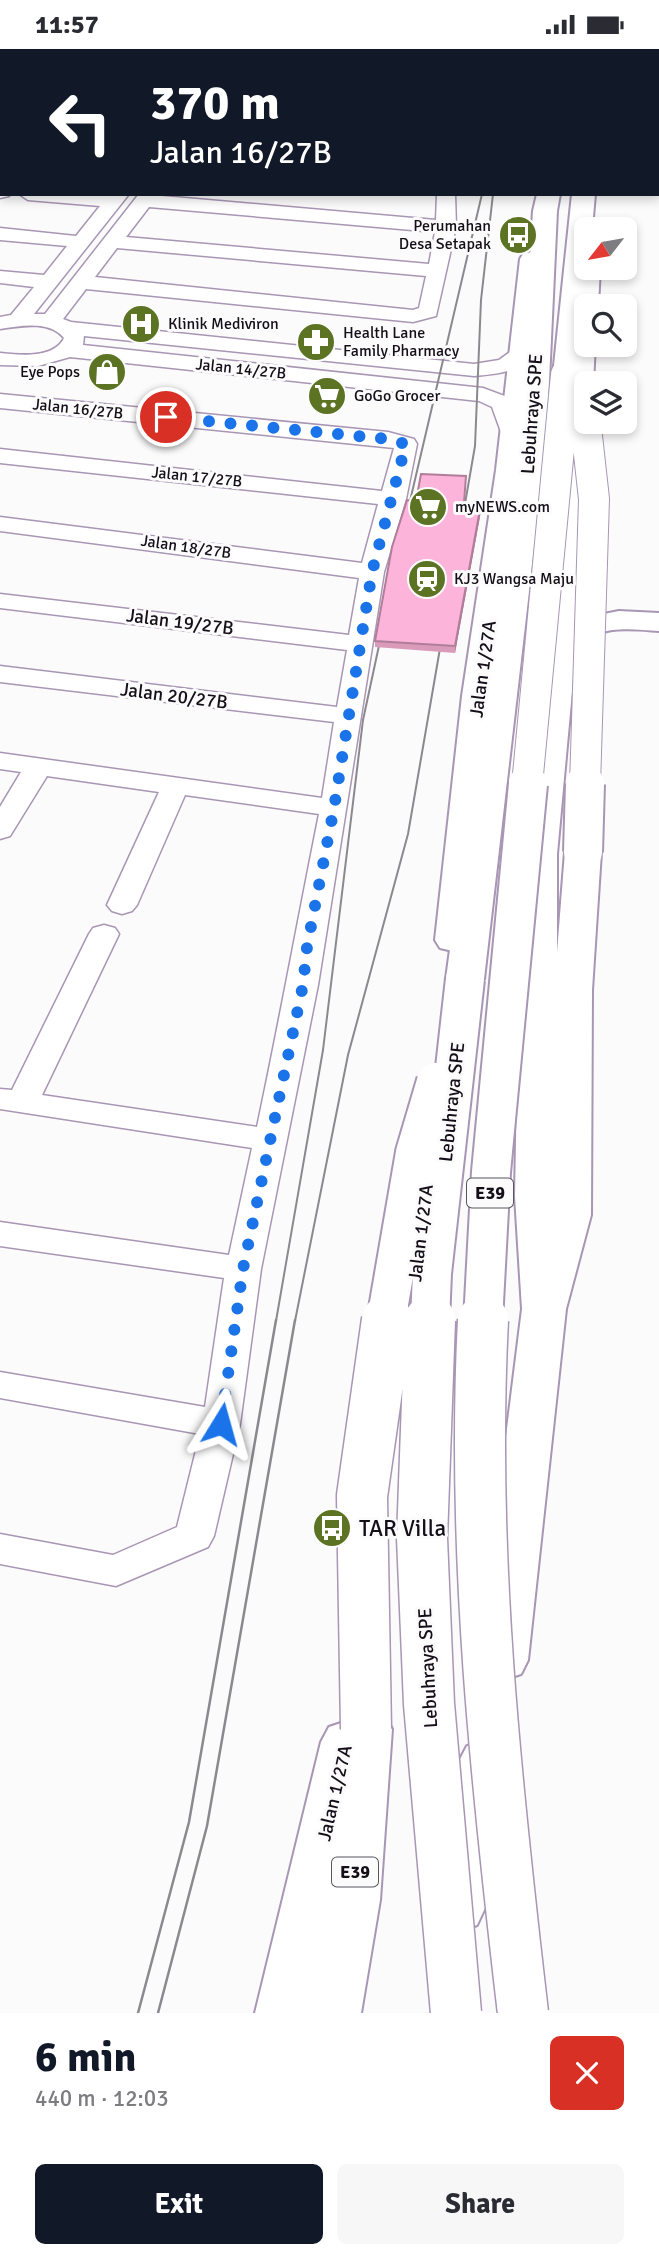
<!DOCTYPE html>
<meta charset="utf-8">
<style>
body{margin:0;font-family:Signika,sans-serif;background:#f7f7f7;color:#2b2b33;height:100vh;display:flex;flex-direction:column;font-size:26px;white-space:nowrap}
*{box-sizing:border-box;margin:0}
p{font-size:23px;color:#7c7c81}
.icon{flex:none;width:38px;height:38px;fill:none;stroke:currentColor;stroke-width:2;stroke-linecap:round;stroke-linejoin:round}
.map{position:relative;height:1964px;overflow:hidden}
.sheet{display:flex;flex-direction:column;background:#fff;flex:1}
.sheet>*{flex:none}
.guide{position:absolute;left:0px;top:0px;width:660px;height:147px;box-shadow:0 4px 10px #0003;background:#111827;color:#fff;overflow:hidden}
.needle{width:46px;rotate:239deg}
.tools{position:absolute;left:574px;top:168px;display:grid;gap:14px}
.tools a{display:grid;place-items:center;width:63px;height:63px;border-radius:10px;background:#fff;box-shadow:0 4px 10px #0003;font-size:35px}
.pin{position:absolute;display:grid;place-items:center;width:60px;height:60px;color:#fff;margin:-30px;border:4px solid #fff;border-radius:50%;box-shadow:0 2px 7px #0007}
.me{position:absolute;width:77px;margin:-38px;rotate:8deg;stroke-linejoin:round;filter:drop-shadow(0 0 5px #0008)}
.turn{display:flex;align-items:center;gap:24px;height:147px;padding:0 35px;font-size:32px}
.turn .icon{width:91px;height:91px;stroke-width:2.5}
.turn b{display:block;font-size:49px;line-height:60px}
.round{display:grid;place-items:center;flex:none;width:74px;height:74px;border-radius:10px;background:#f7f7f7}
.headline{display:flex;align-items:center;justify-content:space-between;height:119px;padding:0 35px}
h1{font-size:42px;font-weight:700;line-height:52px;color:#111827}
.action{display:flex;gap:14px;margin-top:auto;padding:14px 35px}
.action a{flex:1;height:80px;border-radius:10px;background:#111827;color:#fff;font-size:28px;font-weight:700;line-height:80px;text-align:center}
.action a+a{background:#f7f7f7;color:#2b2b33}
.status{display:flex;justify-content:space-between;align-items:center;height:49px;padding:0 35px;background:#fff;direction:ltr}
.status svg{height:19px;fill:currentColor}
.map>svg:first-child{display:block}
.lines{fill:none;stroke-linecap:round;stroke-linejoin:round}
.minor-casing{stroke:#a896b4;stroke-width:3}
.secondary-casing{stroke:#a896b4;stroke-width:4}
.motorway-casing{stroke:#a896b4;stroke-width:4}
.minor{fill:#fff;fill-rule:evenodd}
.secondary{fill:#fff;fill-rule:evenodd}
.motorway{fill:#fff;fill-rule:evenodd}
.tram-far1{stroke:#8c898e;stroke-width:2}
.tram{stroke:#8c898e;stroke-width:2.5}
.motorway-bridge-far2-casing{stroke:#a896b4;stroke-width:32;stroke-linecap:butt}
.motorway-bridge-far1-casing{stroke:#a896b4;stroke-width:42;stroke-linecap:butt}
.motorway-bridge-casing{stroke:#a896b4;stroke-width:53;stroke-linecap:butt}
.motorway-bridge-far2{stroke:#fff;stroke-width:30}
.motorway-bridge-far1{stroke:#fff;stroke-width:38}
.motorway-bridge{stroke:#fff;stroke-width:50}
.wall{fill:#da9bbb}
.shaded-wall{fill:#b17e99}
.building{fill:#fdb4da;stroke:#b17e99;stroke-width:2}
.route{stroke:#1a73e8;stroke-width:12;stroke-dasharray:0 21.6}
.labels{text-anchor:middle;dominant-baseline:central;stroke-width:6;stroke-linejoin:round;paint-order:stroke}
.far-poi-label{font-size:16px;fill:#140e18;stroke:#fbfbfb;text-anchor:start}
.far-street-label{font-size:16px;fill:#140e18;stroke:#fbfbfb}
.shield{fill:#fbfbfb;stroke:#59555c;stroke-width:2}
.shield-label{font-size:18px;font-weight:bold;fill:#140e18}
.street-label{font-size:19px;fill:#140e18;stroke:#fbfbfb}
.near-poi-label{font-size:23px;fill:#140e18;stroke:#fbfbfb;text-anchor:start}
</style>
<div class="status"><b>11:57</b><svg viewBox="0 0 49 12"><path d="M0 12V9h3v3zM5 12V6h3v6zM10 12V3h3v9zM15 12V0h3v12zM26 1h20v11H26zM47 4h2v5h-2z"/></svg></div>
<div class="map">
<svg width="659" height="1964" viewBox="0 0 659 1964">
<rect width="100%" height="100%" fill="#fbfbfb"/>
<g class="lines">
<defs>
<path id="minor" d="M397,0H413L396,2Z
M493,0H509L492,2Z
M0,99H2V110H0Z
M0,137L2,145L9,147L0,149Z
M19,145H129L34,265H45L139,145L436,171L437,145H455L456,178L436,267L413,273L86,240L63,270L71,273L474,315L499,311L514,300H530L533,305C519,324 496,325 474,327L84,287L83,296L483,339L510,349L524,389L521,394H505L492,358L479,352L70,308L38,317L0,316V304C19,306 54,310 64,289C49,271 21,277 0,280V268L11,266L34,238L0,234V222L44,226L67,197L0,191V179L76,187L100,157L28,151ZM149,158L435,183L429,215L126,188ZM117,199L426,227L419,259L413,261L95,228Z
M0,345L388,383L414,390L417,395L406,450L384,523L318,936L261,1220L240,1375L214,1487L208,1498L116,1537L0,1515V1485L113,1506L177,1478L200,1385L0,1349V1323L205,1358L224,1229L0,1197V1173L229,1206L252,1099L0,1060V1040L12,1041L89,885L93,879L104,876L115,879L119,885L42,1046L257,1078C279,974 298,870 319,765L185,746L137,856L132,862L122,865L112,862L107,856L159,743L47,727L10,787L0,790V758L21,723L0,720V704L322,749L334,673L0,633V617L337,658L347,601L0,559V545L349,586L359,529L0,482V468L362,514L378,455L0,414V400L382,442L394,399L0,359Z"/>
<path id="secondary" d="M562,0H582V2H562Z
M659,10V24H658V10Z
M532,203L541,205L544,210L524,421L494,647L471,891L466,899L453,902L440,899L435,891L462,647L496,421L520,210L523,205Z
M586,212V219H600L598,257H586V296H595L593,334H586V373H590L578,570L619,562L659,564V582C630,580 597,575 576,599L557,805V1147L566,1260L528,1611L521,1625L503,1631L485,1625L478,1611L522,1260L515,1147L521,805L544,599L576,219Z
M347,1672L365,1678L373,1693L311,1964H255L321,1693L329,1678Z
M485,1690L503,1697L511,1712L485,1859L477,1876L458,1883L439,1876L431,1859L459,1712L467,1697Z"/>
<path id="motorway" d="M586,0H606L585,2Z
M627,0H647V2H627Z
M537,145H560L557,162L546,396L484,930L478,938L465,941L452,938L446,930L518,396L533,162Z
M572,145H595L592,180H586V219H589L579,326L575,332H557L553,326Z
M583,792L595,796L601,803L592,941L591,1166L566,1260L559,1271L544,1275L529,1271L522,1260L549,1166L554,941L565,803L571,796Z
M366,1659L384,1665L392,1680L380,1851L361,1964H305L326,1851L340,1680L348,1665Z"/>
</defs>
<use href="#minor" class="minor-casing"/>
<use href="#secondary" class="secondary-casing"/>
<use href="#motorway" class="motorway-casing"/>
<use href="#minor" class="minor"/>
<use href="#secondary" class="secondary"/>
<use href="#motorway" class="motorway"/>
<path class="tram-far1" d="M406,469L482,145
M462,472L475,397L481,251L493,145
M276,1272L323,1001L363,671L383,578
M295,1272L348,1006L408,785L443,582"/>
<path class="tram" d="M138,1964L189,1773L276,1271
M158,1964L207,1777L295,1271"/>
<defs>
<path id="motorway-bridge-far2" d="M572,341L586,378L594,450L585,736
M527,736L566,326"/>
<path id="motorway-bridge-far1" d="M583,803L585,735
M386,1272L415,1104L436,1033
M430,1272L432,1224L465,930
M483,1272L491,1123L528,735"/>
<path id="motorway-bridge" d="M430,1271L422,1489L429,1655L456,1964
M483,1271C471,1502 496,1734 523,1964
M366,1680L362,1447L387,1271"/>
</defs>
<use href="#motorway-bridge-far2" class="motorway-bridge-far2-casing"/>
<use href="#motorway-bridge-far1" class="motorway-bridge-far1-casing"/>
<use href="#motorway-bridge" class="motorway-bridge-casing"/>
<use href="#motorway-bridge-far2" class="motorway-bridge-far2"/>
<use href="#motorway-bridge-far1" class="motorway-bridge-far1"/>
<use href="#motorway-bridge" class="motorway-bridge"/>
</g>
<path class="wall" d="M464,454L481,455V462L455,604L375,598V592Z"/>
<path class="shaded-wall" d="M481,455V462L455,604V597Z"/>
<path class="building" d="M421,425L466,427L464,454L481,455L455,597L375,592L392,498L407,451L416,452Z"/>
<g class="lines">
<path class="route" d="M166,368L388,390L406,395L372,523L334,759L307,898L303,936L243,1220L221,1375"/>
</g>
<defs>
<symbol id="bus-disc" viewBox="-11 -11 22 22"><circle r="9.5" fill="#5d7324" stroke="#fbfbfb"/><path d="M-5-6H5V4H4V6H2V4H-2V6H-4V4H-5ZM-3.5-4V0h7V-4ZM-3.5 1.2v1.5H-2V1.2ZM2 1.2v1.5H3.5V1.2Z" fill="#fff"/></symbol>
<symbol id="hospital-disc" viewBox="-11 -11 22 22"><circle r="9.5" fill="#5d7324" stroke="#fbfbfb"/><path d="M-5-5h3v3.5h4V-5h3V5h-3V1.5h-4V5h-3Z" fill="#fff"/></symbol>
<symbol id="pharmacy-disc" viewBox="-11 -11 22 22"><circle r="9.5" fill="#5d7324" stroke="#fbfbfb"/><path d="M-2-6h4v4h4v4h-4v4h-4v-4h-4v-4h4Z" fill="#fff"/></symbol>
<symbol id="shop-disc" viewBox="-11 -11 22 22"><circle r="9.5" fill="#5d7324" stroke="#fbfbfb"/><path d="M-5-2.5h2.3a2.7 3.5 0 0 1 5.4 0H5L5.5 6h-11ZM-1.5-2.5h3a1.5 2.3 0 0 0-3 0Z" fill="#fff"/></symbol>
<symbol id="supermarket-disc" viewBox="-11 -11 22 22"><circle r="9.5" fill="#5d7324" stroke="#fbfbfb"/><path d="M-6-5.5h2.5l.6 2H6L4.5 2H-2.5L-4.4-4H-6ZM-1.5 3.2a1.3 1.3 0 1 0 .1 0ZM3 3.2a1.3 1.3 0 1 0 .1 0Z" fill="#fff"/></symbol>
<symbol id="station-disc" viewBox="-11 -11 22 22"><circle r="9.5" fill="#5d7324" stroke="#fbfbfb"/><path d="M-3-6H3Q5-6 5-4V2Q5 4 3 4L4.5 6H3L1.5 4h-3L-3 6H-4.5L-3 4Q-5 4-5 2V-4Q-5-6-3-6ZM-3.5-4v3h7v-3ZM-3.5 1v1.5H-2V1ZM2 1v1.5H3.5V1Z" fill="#fff"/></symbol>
</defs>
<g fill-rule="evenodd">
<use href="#bus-disc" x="496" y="164" width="44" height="44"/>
<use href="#hospital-disc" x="119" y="253" width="44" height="44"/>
<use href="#pharmacy-disc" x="294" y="271" width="44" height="44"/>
<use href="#shop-disc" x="85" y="301" width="44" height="44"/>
<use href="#supermarket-disc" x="305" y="325" width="44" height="44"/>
<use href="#supermarket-disc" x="406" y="436" width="44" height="44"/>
<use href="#station-disc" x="405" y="508" width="44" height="44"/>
<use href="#bus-disc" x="310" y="1457" width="44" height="44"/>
</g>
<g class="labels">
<g class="far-poi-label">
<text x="491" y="177" text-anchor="end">Perumahan<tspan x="491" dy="18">Desa Setapak</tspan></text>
<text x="168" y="275">Klinik Mediviron</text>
<text x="343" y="284">Health Lane<tspan x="343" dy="18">Family Pharmacy</tspan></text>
<text x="80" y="323" text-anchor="end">Eye Pops</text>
<text x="354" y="347">GoGo Grocer</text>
<text x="455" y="458">myNEWS.com</text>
<text x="454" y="530">KJ3 Wangsa Maju</text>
</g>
<g class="far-street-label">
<text transform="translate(241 320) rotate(6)">Jalan 14/27B</text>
<text transform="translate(78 360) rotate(6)">Jalan 16/27B</text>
<text transform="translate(197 428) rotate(6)">Jalan 17/27B</text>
<text transform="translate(186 498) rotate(8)">Jalan 18/27B</text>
</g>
<g class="shield">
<rect x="467" y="1129.5" width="46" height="29" rx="5"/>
<rect x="332" y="1808.5" width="46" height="29" rx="5"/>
</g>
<g class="shield-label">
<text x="490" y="1144">E39</text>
<text x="355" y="1823">E39</text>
</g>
<g class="street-label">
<text transform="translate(532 365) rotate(-86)">Lebuhraya SPE</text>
<text transform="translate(180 573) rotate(7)">Jalan 19/27B</text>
<text transform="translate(483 620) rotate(-82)">Jalan 1/27A</text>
<text transform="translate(174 647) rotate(7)">Jalan 20/27B</text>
<text transform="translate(452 1053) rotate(-84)">Lebuhraya SPE</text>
<text transform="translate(421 1184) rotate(-83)">Jalan 1/27A</text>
<text transform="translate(428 1619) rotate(-93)">Lebuhraya SPE</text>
<text transform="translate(335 1744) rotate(-77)">Jalan 1/27A</text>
</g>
<g class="near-poi-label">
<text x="359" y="1479">TAR Villa</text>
</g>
</g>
</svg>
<div class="tools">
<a><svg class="needle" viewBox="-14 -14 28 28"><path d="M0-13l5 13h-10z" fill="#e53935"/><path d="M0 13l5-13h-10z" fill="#7c7c81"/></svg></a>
<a><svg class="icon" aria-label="search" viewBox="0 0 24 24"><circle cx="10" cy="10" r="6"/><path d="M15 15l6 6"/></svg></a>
<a><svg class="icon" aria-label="layers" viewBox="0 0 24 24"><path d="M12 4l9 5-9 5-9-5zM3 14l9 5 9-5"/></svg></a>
</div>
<div class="pin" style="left:166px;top:368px;background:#d93025"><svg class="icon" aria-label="arrive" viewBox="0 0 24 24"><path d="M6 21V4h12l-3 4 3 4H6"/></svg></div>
<svg class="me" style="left:221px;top:1375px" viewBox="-20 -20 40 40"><path d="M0-17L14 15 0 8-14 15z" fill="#1a73e8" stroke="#fff" stroke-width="4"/></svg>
<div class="guide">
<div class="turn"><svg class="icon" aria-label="left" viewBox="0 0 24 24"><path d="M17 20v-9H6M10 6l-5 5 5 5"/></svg><div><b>370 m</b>Jalan 16/27B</div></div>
</div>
</div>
<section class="sheet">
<div class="headline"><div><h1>6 min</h1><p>440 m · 12:03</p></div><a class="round" style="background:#d93025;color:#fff"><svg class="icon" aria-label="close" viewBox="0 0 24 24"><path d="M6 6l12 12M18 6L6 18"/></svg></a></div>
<div class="action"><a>Exit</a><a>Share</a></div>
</section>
